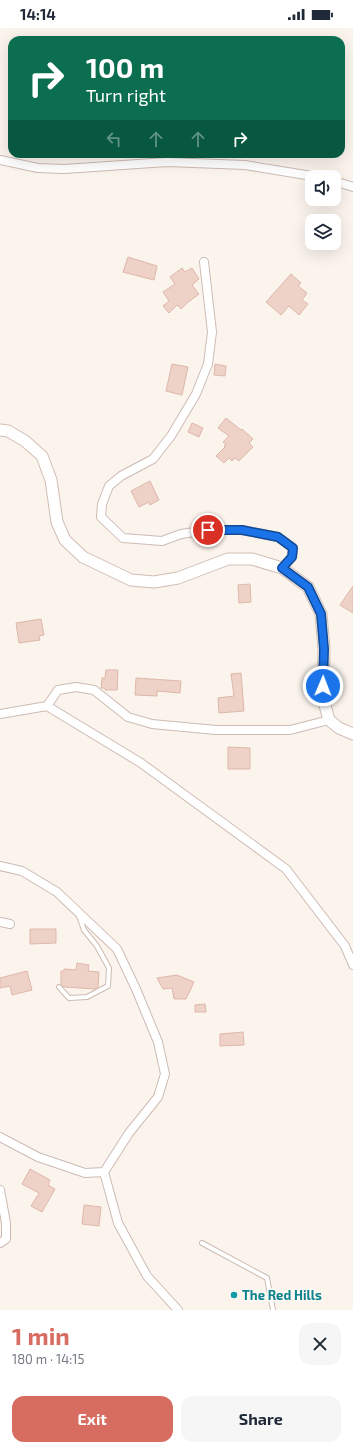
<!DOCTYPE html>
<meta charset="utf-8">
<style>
body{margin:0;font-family:"Exo 2",sans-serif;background:#f6f6f7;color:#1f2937;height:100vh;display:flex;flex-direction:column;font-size:15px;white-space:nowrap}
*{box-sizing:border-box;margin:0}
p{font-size:13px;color:#747a83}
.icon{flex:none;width:22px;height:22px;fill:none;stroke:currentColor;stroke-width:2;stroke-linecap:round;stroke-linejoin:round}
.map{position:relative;height:1282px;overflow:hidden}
.drawer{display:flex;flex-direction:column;background:#fff;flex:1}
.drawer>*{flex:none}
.banner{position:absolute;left:8px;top:8px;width:337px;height:122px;border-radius:12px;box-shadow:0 4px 16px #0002;background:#0b6e4f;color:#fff;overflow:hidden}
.fabs{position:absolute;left:305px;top:142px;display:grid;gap:8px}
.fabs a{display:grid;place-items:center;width:36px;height:36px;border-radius:8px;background:#fff;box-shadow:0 4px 16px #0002;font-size:20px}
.pin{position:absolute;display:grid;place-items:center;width:34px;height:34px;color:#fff;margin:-17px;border:2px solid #fff;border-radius:50%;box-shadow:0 1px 4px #0007}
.me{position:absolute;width:44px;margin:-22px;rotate:1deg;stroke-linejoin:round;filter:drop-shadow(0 0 3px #0008)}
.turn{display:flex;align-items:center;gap:14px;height:84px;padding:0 12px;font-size:18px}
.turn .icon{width:52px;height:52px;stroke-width:2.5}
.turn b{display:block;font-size:28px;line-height:34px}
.lanes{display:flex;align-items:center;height:38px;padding:0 12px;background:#0003;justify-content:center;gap:20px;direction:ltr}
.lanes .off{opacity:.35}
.round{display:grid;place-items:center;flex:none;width:42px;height:42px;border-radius:12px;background:#f6f6f7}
.headline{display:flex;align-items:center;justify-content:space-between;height:68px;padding:0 12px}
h1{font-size:24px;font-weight:700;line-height:30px;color:#d76c60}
.primary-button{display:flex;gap:8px;margin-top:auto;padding:8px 12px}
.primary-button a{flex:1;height:46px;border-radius:12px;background:#d76c60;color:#fff;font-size:16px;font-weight:700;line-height:46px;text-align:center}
.primary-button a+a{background:#f6f6f7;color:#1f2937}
.status{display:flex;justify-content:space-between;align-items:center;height:28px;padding:0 20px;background:#fff;direction:ltr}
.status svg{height:11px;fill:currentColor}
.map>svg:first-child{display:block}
.building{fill:#eed2c7;stroke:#dfb7a9}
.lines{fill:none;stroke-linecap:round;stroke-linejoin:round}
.service-casing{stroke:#cdbbb3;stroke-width:6}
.minor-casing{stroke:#cdbbb3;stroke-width:10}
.secondary-casing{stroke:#d2bdb3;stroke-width:13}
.service{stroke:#fff;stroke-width:4}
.minor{stroke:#fff;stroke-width:8}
.secondary{stroke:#fff;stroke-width:11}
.route-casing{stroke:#114b97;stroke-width:10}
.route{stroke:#1a73e8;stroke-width:7}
.culture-dot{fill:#0f9aa8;stroke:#fef8f3;stroke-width:1.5}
.labels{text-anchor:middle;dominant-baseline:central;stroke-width:3.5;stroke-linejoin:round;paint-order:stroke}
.culture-label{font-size:13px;font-weight:bold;fill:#0d838f;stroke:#fef8f3;text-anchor:start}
</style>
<div class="status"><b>14:14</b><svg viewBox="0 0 49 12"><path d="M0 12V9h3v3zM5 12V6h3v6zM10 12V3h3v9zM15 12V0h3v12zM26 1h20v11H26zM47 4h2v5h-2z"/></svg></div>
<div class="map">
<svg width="353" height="1282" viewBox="0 0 353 1282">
<rect width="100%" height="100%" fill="#fbf4ed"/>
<path class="building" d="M128,229L157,238L154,252L123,244Z
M182,240L185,244L192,240L199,251L192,257L199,266L187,275L181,281L177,277L169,285L163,278L169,273L163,264L175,256L170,249Z
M291,246L301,255L298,258L307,265L302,272L308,276L299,287L289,278L281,287L266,274Z
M172,336L188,339L182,367L166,363Z
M215,336L226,338L225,348L214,347Z
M226,390L241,402L242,401L253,411L249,415L253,419L239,433L235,430L232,433L229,430L224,435L216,428L225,419L224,418L226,416L223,414L229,408L218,400Z
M192,395L203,400L199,409L188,404Z
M150,453L159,472L150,477L149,474L139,479L131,463Z
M250,556L251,574L239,575L238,557Z
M353,558V585L340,577Z
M41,591L44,607L39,608L40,612L19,615L16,595Z
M106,642H118L117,662H105V660H101L102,650H105Z
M241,645L244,683L219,685L218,670L234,668L231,646Z
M136,650L181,653L180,665L157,663V668L135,667Z
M228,719L250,720V741H228Z
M30,901H56V915L30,916Z
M77,935L89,937L88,943L99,944L98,959L95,961L64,959L61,956V943H64V941L76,942Z
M27,943L32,962L12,967L10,958L0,960V950Z
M177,947L194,954L186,971H174L172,960L163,961L157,950Z
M205,976L206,984H195V977Z
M243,1004L244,1017L220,1018V1006Z
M30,1141L50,1152L48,1157L55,1161L42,1184L31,1178L39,1165L22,1156Z
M84,1177L101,1179L99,1198L82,1196Z"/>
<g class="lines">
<defs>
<path id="service" d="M59,959L69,970L87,969L108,958L109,940L97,918L84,902L79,888
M202,1215L267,1250L273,1282"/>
<path id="minor" d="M0,132L38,140L64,141L167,134L245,137L318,149
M334,153L353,159
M204,234L212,304L208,336L196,366L171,408L153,431L121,448L109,458L102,476L101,489L123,510L162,513L181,506L208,502H242L278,509L293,520L292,529L282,540
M47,678L141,735L286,841L345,918L353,937
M0,686L47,678L58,662L76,659L94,662L128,689L152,696L216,702H290L329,692
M0,838L22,843L57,864L117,921L136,961L158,1014L165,1046L158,1069L129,1105L104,1144L85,1145L38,1129L0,1109
M0,894L10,896
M104,1144L118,1195L147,1248L178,1282
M0,1162L6,1195V1211L0,1215"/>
<path id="secondary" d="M0,402L8,403L25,413L42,428L51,452L57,494L65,512L83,529L131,552L154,554L178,550L228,531H252L282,540L308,559L321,586L324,621L323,670L329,692L339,700L353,706"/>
</defs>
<use href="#service" class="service-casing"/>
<use href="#minor" class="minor-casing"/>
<use href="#secondary" class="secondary-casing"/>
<use href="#service" class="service"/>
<use href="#minor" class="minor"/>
<use href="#secondary" class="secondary"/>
</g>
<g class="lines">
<defs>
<path id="route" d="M208,502H242L278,509L293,520L292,529L282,540L308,559L321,586L324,621L323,658"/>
</defs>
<use href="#route" class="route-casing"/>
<use href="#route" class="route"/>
</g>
<circle class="culture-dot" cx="234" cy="1267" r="4"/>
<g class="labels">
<g class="culture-label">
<text x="242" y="1267">The Red Hills</text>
</g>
</g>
</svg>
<div class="fabs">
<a><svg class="icon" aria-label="sound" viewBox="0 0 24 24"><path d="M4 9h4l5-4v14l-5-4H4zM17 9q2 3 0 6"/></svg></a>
<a><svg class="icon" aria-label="layers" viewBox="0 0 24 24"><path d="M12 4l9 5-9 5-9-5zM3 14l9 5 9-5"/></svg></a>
</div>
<div class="pin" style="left:208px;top:502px;background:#d93025"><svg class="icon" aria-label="arrive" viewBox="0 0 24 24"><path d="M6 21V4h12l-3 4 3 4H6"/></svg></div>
<svg class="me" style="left:323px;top:658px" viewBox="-20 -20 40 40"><circle r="17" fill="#1a73e8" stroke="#fff" stroke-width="3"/><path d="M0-11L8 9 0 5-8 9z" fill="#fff"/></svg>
<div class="banner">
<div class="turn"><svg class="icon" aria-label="right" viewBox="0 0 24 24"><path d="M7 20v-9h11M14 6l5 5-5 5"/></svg><div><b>100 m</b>Turn right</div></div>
<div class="lanes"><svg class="icon off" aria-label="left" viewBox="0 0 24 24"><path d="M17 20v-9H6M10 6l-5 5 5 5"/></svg><svg class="icon off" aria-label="ahead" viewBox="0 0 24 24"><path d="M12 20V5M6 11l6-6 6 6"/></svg><svg class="icon off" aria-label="ahead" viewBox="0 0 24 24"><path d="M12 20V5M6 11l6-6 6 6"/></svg><svg class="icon" aria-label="right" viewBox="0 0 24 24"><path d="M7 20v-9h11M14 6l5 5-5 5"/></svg></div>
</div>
</div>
<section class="drawer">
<div class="headline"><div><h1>1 min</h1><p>180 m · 14:15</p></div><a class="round"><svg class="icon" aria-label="close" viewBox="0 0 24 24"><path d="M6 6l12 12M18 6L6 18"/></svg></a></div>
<div class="primary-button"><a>Exit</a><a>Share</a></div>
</section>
